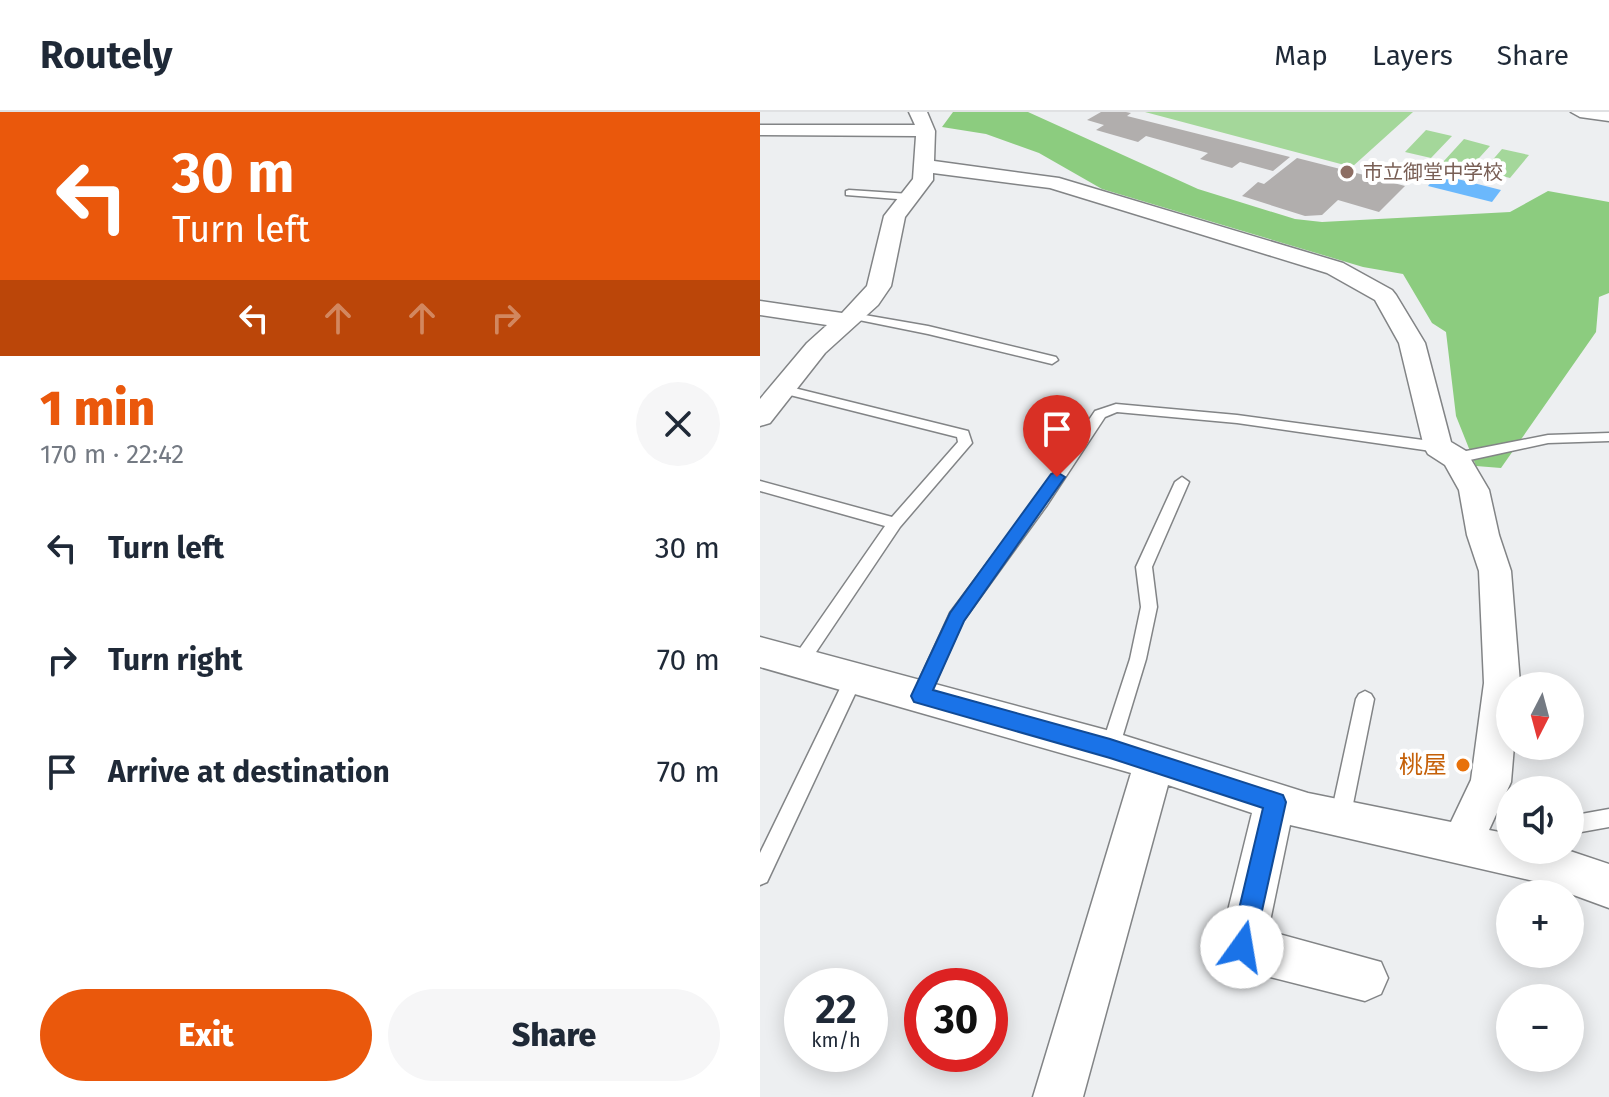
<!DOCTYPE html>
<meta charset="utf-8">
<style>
body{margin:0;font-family:"Fira Sans","Noto Sans JP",sans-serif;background:#f6f6f7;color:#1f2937;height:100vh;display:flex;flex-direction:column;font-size:30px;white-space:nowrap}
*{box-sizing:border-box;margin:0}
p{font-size:26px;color:#747a83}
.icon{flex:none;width:44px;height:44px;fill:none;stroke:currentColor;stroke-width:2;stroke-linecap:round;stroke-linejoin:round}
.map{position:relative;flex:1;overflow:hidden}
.side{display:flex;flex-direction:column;background:#fff;width:760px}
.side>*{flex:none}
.top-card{background:#ea580c;color:#fff;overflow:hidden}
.needle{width:52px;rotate:186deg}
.tools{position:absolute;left:736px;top:560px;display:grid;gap:16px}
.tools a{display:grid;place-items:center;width:88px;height:88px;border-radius:50%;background:#fff;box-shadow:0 4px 20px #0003;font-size:40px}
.speed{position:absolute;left:24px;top:856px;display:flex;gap:16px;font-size:40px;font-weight:700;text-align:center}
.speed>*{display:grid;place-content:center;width:104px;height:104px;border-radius:50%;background:#fff;box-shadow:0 4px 20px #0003;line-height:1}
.speed small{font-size:20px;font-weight:400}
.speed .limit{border:12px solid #d22;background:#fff;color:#111}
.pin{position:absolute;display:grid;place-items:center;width:68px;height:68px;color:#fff;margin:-82px -34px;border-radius:50% 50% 50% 0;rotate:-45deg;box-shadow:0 0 8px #0007}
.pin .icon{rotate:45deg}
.me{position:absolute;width:88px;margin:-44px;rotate:13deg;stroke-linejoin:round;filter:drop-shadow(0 0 6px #0008)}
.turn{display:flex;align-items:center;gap:28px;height:168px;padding:0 40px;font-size:36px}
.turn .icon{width:104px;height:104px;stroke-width:2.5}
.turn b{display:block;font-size:56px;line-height:68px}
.lanes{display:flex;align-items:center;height:76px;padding:0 40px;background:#0003;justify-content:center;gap:40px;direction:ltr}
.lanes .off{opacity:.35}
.round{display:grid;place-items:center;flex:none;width:84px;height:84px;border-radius:42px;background:#f6f6f7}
.summary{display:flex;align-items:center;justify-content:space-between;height:136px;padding:0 40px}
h1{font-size:48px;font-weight:800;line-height:60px;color:#ea580c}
.primary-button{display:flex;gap:16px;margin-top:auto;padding:16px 40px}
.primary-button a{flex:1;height:92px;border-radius:48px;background:#ea580c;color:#fff;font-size:32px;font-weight:800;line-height:92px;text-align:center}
.primary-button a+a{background:#f6f6f7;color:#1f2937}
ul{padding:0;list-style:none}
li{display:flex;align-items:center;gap:24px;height:112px;padding:0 40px}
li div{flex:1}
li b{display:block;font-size:30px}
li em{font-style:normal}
header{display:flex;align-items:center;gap:48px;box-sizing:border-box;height:112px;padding:0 40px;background:#fff;border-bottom:2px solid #e0e1e3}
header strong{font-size:38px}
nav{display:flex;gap:44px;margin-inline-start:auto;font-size:28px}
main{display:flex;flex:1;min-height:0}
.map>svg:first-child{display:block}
.green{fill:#a4d79a}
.forest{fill:#8ccc7f}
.water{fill:#6bb8fc}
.building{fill:#b1aead}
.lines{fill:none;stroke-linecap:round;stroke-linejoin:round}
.service-casing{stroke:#828486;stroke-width:3}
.minor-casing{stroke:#828486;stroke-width:3}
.service{fill:#fff;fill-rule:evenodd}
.minor{fill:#fff;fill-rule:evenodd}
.route{fill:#1a73e8;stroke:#114b97;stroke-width:2}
.education-dot{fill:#8d6e63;stroke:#fff;stroke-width:3}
.food-dot{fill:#e8710a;stroke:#fff;stroke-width:3}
.labels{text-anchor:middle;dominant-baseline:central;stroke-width:8;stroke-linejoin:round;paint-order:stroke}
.far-education-label{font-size:20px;fill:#785e54;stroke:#fff;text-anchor:start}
.food-label{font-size:24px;fill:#c56008;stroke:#fff;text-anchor:end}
</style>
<header>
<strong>Routely</strong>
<nav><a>Map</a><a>Layers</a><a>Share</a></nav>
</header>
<main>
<section class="side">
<div class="top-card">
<div class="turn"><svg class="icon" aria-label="left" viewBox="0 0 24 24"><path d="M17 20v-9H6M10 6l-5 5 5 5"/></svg><div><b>30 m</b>Turn left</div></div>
<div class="lanes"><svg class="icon" aria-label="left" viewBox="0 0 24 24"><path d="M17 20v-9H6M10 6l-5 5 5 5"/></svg><svg class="icon off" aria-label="ahead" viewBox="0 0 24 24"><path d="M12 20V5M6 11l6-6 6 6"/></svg><svg class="icon off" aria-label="ahead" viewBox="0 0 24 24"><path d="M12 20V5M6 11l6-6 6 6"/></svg><svg class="icon off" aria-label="right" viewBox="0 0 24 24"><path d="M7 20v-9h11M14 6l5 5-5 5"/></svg></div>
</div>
<div class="summary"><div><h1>1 min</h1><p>170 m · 22:42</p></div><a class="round"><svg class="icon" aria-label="close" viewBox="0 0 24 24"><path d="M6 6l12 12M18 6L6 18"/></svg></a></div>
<ul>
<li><svg class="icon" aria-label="left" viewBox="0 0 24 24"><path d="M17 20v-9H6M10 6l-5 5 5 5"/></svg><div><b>Turn left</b></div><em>30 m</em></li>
<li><svg class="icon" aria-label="right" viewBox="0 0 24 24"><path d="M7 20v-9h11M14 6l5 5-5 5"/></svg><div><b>Turn right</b></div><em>70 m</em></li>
<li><svg class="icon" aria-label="arrive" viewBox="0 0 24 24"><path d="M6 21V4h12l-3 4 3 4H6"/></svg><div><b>Arrive at destination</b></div><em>70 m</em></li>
</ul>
<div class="primary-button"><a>Exit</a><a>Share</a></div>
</section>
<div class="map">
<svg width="849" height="985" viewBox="0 0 849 985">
<rect width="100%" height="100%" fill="#edeff1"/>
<path class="green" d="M385,0H653L592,55Z
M666,18L692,24L671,46L645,40Z
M704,27L730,34L710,56L683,50Z
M742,37L769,43L750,66L723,59Z"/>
<path class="forest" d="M193,0H268L438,77L535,107L562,110L750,100L788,79L849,90V181L839,185L836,220L741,356L716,354L696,304L686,220L672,211L643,162L603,155L342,77L279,41L226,22L182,15Z"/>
<path class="water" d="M678,62L741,78L732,90L668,74Z"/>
<path class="building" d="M341,0H366L371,1L367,4L530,45L513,59L480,50L472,56L440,47L448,41L386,24L378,30L336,18L344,13L327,8Z
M537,46L604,63L645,74L619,100L578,88L562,103L545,104L482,84L498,70L504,72Z"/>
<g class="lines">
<defs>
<path id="service" d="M89,78L150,82L155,85L150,88L86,83V79Z
M93,201L168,214L296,245L298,248L292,252L168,222L89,206V202Z
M22,273L208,319L212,331L140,415L46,555L40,557L34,555L32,550L34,545L125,414L0,379V369L132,405L198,330L197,325L18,280L16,277Z
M356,292L477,303L678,330L685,335L678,340L477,311L357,300L345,305L287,393L203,509L167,589L161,591L155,589L152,584L190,501L277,385L335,299Z
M849,321V329L788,331L696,351L689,346L696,341L788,323Z
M422,365L429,370L392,455L397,495L386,547L359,636L356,642L350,644L344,642L341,636L370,547L381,495L376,455L415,370Z
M94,558L100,560L103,565L7,770L0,773V741L88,560Z
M605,579L611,582L614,587L590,707L587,714L580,716L573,714L570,707L596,587L599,582Z
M849,697V715L810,722V704Z"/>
<path id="minor" d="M149,0H167L175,19L174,49L299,66L583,151L632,178L636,183L665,231L691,330L706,339L729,378L739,423L751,459L760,571V574H750V634H754L751,670L729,718L750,722V738H807L849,752V796L778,770L530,713L508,819L621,850L628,866L621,882L605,889L482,858L466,851L459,835L492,701L408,673L323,985H273L371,661L0,555V525L350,619L548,681L691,710L711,668L724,571L719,459L707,423L699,378L685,353L668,342L664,335L639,231L615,188L567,161L290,76L173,61V68L145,105L131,174L118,193L65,241L10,311L0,314V287L47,231L67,213L0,203V189L82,201L107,174L124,104L153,67L156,24L0,23V13H155Z
M811,0H849V9L820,5Z"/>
</defs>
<use href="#service" class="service-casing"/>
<use href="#minor" class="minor-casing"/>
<use href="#service" class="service"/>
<use href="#minor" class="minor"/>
</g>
<path class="route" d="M297,360L305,365L204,509L173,578L350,627L523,683L526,690L494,835L491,844L482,847L474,844L470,835L503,696L350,646L154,590L151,584L190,501L291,362Z"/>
<circle class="education-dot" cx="587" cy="60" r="8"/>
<circle class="food-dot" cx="703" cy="653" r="8"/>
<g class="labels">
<g class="far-education-label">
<text x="603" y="60">市立御堂中学校</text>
</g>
<g class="food-label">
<text x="687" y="653">桃屋</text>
</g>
</g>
</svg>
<div class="tools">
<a><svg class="needle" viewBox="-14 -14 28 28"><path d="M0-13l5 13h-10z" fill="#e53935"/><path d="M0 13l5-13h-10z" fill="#747a83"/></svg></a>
<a><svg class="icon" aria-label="sound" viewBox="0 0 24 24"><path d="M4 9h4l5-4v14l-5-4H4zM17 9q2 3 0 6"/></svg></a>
<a>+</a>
<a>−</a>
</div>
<div class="speed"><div>22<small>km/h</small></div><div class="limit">30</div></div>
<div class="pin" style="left:297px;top:365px;background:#d93025"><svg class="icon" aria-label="arrive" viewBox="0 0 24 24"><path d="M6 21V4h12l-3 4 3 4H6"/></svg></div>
<svg class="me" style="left:482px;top:835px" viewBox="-20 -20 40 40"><circle r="19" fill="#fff"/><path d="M0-13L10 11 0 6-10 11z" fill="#1a73e8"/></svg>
</div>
</main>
